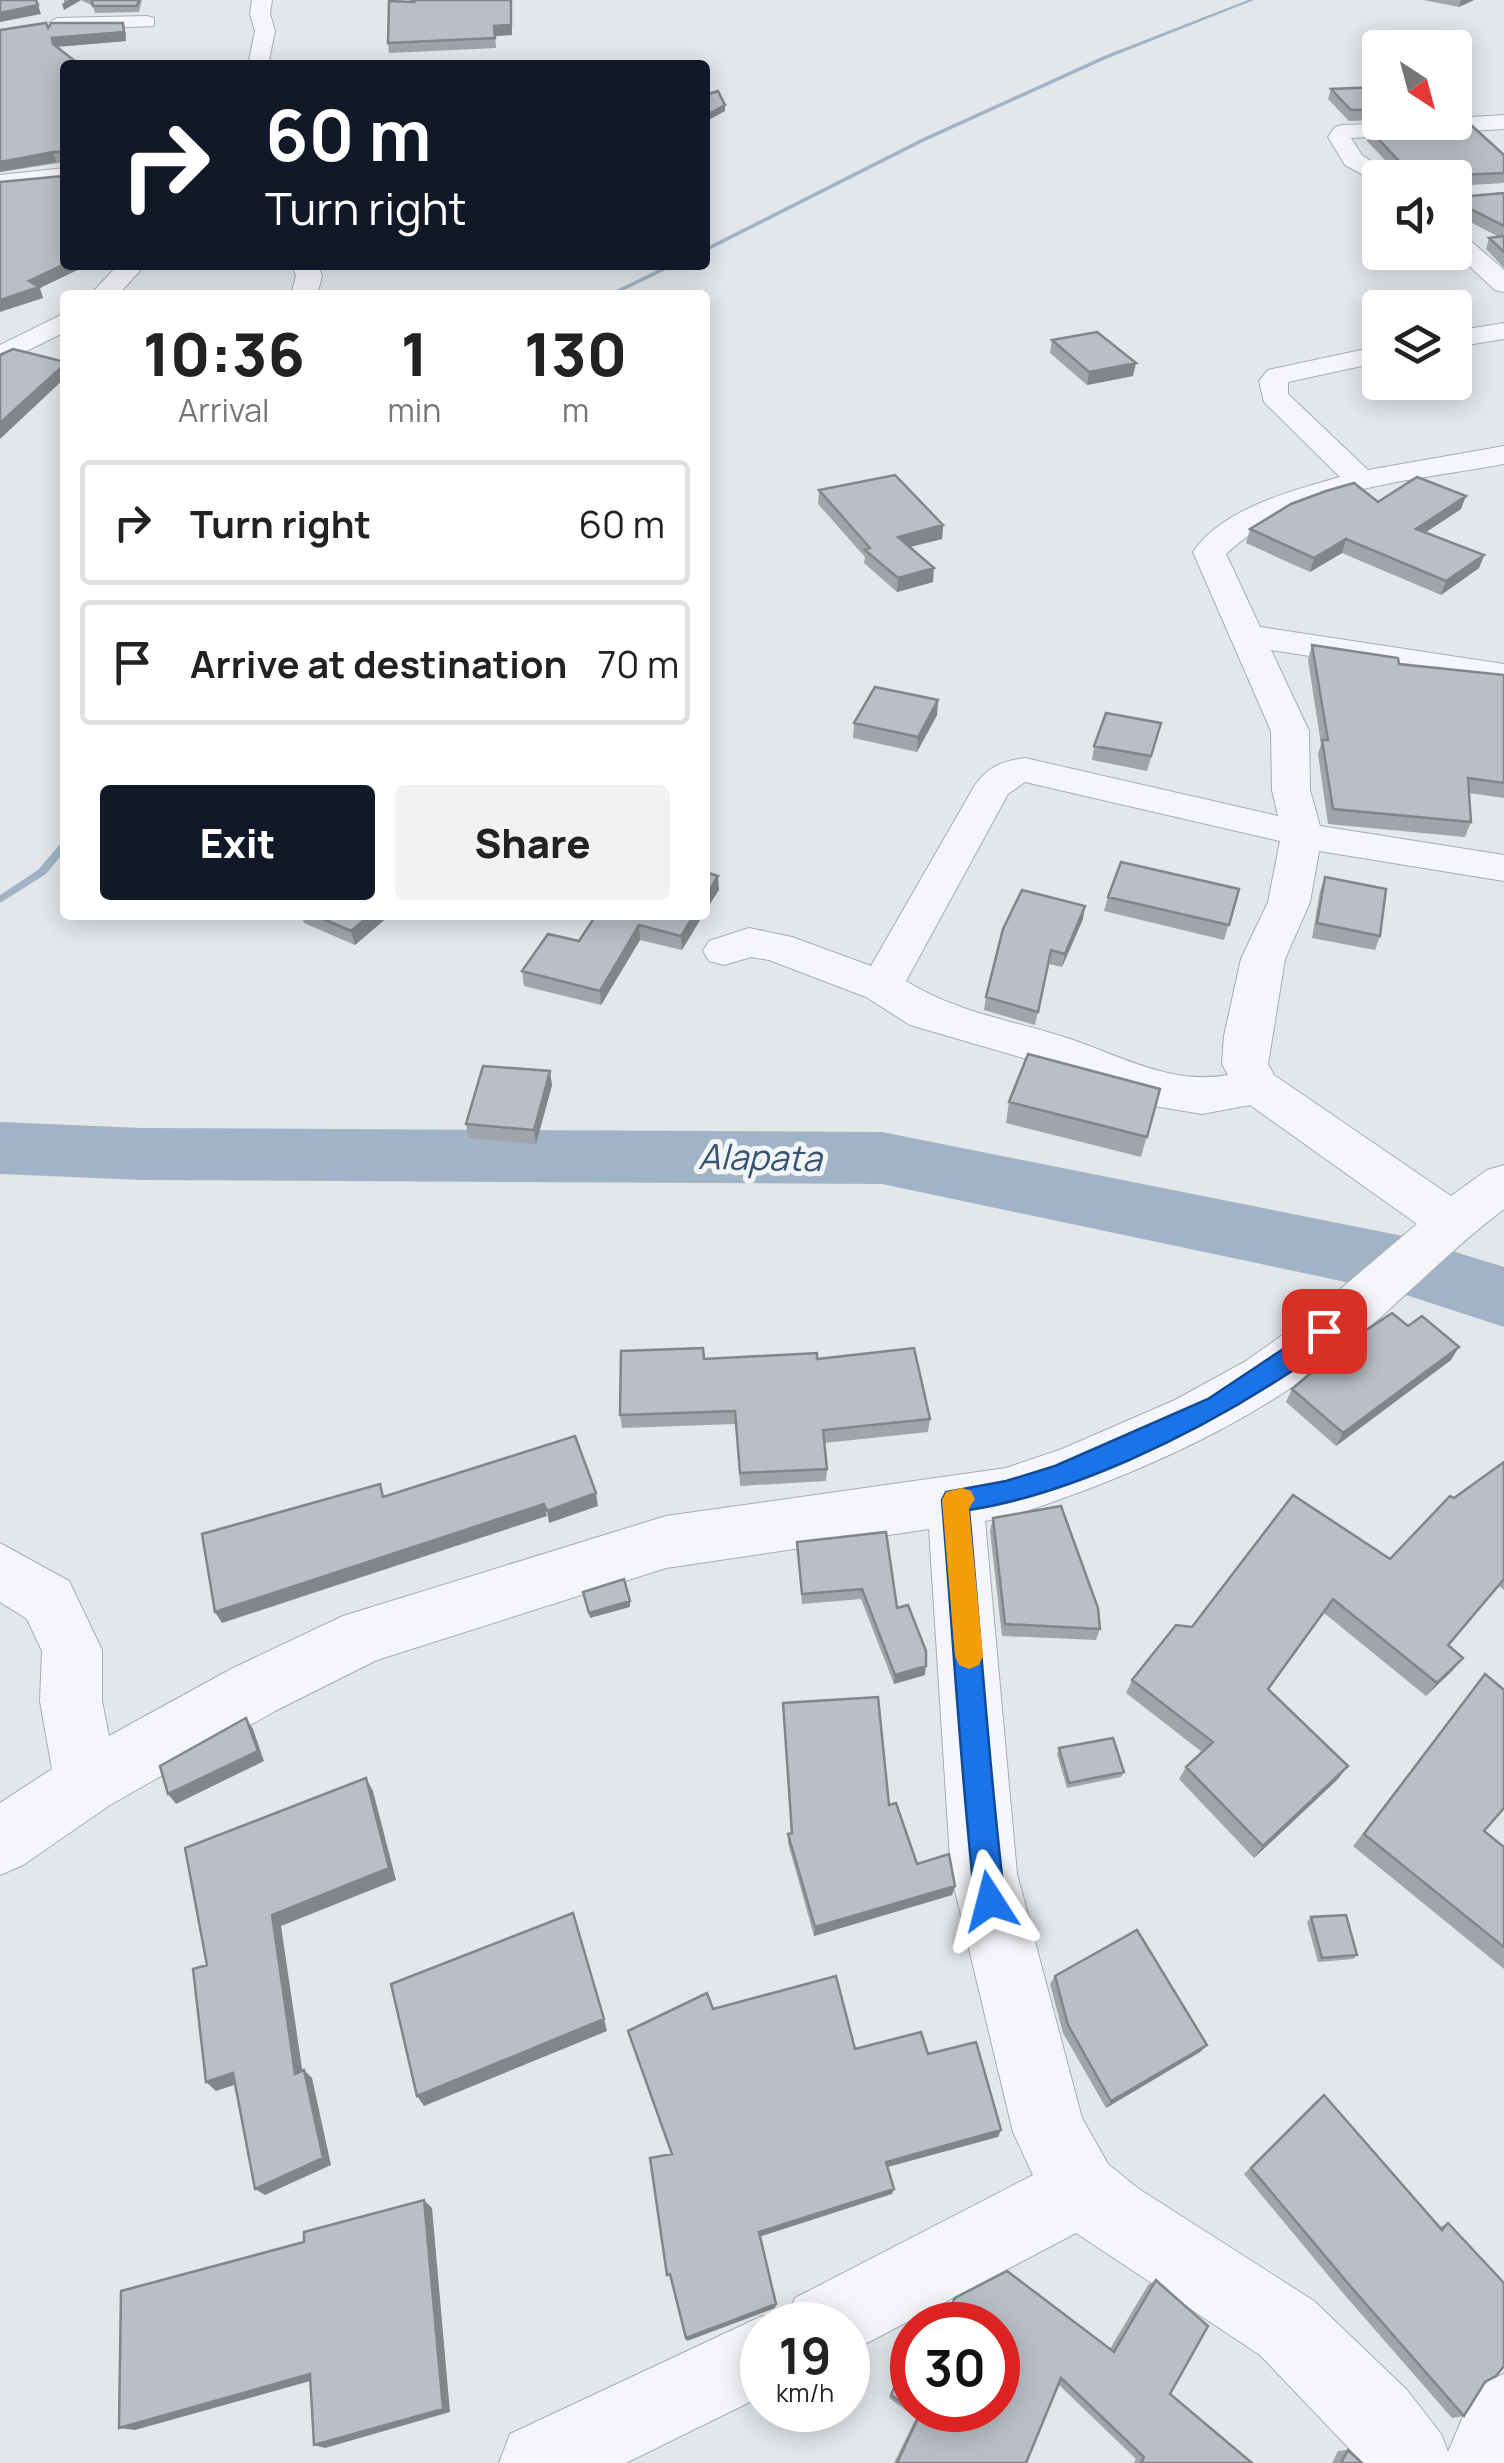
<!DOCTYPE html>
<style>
body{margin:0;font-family:Manrope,sans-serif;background:#f2f2f2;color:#222;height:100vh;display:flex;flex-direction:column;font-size:38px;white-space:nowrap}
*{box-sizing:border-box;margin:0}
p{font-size:32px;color:#767676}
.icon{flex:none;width:55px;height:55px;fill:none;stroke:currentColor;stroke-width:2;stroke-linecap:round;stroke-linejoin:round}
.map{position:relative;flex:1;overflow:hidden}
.sheet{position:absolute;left:60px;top:290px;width:650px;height:630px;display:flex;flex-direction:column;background:#fff;border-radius:10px;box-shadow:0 5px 25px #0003}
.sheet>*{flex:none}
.top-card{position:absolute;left:60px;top:60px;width:650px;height:210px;border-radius:10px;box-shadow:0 5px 25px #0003;background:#111827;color:#fff;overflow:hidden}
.needle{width:65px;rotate:144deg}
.buttons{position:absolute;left:1362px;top:30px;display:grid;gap:20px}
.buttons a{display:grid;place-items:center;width:110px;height:110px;border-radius:10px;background:#fff;box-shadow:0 5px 25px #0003;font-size:50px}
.speed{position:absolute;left:740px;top:2302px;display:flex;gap:20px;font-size:50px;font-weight:700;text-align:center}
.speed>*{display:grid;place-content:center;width:130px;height:130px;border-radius:50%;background:#fff;box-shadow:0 5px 25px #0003;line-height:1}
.speed small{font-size:25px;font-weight:400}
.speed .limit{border:15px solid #d22;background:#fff;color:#111}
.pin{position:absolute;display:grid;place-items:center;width:85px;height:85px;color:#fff;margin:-42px;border-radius:20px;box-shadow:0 5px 15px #0006}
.me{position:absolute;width:110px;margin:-55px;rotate:351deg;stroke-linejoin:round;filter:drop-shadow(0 0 8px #0008)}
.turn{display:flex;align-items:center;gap:35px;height:210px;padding:0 40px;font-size:45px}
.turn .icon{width:130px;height:130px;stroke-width:2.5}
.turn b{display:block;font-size:70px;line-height:85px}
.eta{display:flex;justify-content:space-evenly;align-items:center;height:170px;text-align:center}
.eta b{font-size:60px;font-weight:800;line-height:70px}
.primary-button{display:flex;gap:20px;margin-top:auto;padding:20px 40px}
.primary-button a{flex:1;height:115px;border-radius:10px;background:#111827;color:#fff;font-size:40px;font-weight:800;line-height:115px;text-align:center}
.primary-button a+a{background:#f2f2f2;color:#222}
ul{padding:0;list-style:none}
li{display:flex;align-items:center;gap:30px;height:125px;margin:0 20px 15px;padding:0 20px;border:5px solid #e0e0e0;border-radius:10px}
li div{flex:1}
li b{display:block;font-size:38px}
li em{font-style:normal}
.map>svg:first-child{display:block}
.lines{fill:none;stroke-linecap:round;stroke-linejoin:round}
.stream{fill:#a1b4c7;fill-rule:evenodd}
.river{fill:#a1b4c7;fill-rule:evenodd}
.street-casing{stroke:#a8adb4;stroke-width:2}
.street{fill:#f5f6f9;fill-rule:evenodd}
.wall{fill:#a0a4ab}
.shaded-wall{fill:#82868b}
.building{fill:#babfc7;stroke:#82868b;stroke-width:2.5}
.route{fill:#1a73e8;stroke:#114b97;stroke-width:2.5}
.slow{fill:#f59e0b}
.labels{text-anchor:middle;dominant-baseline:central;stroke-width:10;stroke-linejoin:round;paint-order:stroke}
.water-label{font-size:35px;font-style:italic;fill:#385372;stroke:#f2f5f7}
</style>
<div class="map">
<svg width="1504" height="2463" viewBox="0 0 1504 2463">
<rect width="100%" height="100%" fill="#e3e6ea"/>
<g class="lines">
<path class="stream" d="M1248,0H1254L1108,58L925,141L705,252V248L921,139L1104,56Z
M668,265H676L614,295H606Z
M65,842V851L46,874L0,903V895L38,870L61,843Z"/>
<path class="river" d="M0,1122L142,1128L882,1132L1403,1236L1504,1267V1327L1403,1294L882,1184L142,1180L0,1174Z"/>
<defs>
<path id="street" d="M252,0H272L270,14L275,31L268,65H248L255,31L250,14Z
M147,16L154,18V26L57,30L47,24L57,18Z
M1504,115V129L1351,138L1362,155L1396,178H1380V184L1345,165L1328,137L1335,127L1343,125L1455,122V118Z
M65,168V182L0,189V175Z
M1455,232L1464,235L1504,270V292L1495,290L1454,252Z
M118,265H145L118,295H90Z
M292,265H318L322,276L317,295H291L296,276Z
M65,313V332L0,364V345Z
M1504,323V339L1455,347V331Z
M1380,346V362L1288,382V394L1368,470L1504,446V464C1414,481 1296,487 1226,554L1260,627L1504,664V686L1271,650L1309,731L1310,790L1320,826L1504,855V881L1319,851L1310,902L1285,959L1268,1064L1274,1075L1451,1196L1487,1170L1504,1165V1209C1447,1252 1398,1305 1342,1350C1265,1413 1173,1457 1080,1492C1049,1503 1018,1516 985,1521L1017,1874L1082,2118L1108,2164L1139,2189L1314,2301L1407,2390L1441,2434L1448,2452L1476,2386L1504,2374V2463H1363L1260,2355L1076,2233L848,2353V2325H762V2396L626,2463H499L510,2434L762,2316L783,2325L795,2298L1033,2175L1013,2132L951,1874L929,1529L666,1568L377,1660L275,1711L110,1805L23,1865L0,1875V1803L52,1769L40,1701L42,1651L27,1619L0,1602V1543L69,1581L102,1650V1701L109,1736L231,1669L343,1616L666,1516L1006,1468L1062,1449L1175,1400L1246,1361L1305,1319L1417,1224L1250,1105L1202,1114L1154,1106L1040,1063L910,1025L866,997L769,960L751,957L724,965L709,961L703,951L709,941L749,928L792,937L871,966L975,785C989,766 1003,761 1025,758L1278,816L1272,790L1271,731L1193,552C1223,508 1291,491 1340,477L1264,402L1259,381L1268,370ZM1025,782L1280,841L1268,902L1241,959L1224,1036L1222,1064L1228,1075C1172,1085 1125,1058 1073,1040C1014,1020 959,1014 906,981L1008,794Z"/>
</defs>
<use href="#street" class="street-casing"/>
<use href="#street" class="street"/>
</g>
<path class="wall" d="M64,0H142L139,12L95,13L93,6L81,0L64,10Z
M410,0H511L512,35L495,36L496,48L389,53L388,43L411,2Z
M1423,0H1474L1459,7Z
M48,28L126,32V41L57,47L65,65V162L0,172V30Z
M1380,87V120L1349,121L1328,99L1331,89Z
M1370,130L1504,155V183L1455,186V178H1402L1367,141Z
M1455,193L1459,197L1504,193V268L1486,249L1489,238L1499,237L1455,214Z
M1052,340L1133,376L1087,385L1050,353Z
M819,490L943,525L942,539L910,547L933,582L897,592L864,563L865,557L818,504Z
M1378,502L1461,509L1426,532L1484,555L1479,568L1441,595L1342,553L1310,572L1246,543L1250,529Z
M1312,645L1399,664L1504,675V798L1469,793L1471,822L1465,837L1328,824L1318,754L1321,744L1308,660Z
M938,700L937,715L917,752L853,738L854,723Z
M1161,723L1147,771L1092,760L1094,746Z
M1325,877L1380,936L1375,950L1312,938L1320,891Z
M1239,889L1224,940L1104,911L1108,897Z
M301,915H390L355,945L304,923Z
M596,915H703L682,950L640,940L601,1005L524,986L522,971L579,941Z
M1083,919L1062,967L1049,964L1035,1025L984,1010L986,997Z
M552,1085L536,1144L468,1138L466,1124Z
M1160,1089L1141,1157L1006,1123L1009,1102Z
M704,1359H817L930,1419L928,1432L824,1443L827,1469L826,1481L740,1486L736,1424L622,1428L620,1415Z
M1451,1360L1336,1446L1286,1402L1292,1389Z
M1504,1462V1590L1499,1586L1449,1646L1463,1658L1452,1671L1426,1696L1324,1613L1269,1689L1338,1779L1254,1858L1179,1779L1186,1767L1202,1752L1126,1693L1132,1680L1192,1627L1390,1559L1454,1498Z
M993,1518L1100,1629L1096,1640L1002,1636L990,1531Z
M797,1542L897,1608L925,1675L894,1684L861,1599L802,1604Z
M1485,1674L1484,1831L1504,1847V1969L1353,1846Z
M783,1703L889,1805L917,1864L955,1886L952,1895L814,1936L788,1843V1834L791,1833Z
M1059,1748L1124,1772L1121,1777L1067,1788L1057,1754Z
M1311,1917L1357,1955L1353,1959L1318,1962L1307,1922Z
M1055,1976L1207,2045L1200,2052L1106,2108L1063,2033L1050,1984Z
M1324,2095L1440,2227L1448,2223L1485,2382L1464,2416L1452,2418L1342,2292L1244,2174L1315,2102Z
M1156,2280L1170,2394L1252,2463H1134L1136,2459L1058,2384L1026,2463H894L916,2418L889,2398L909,2351L912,2347V2410L998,2325H940L955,2298L1110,2349L1148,2285Z
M1348,2450L1362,2463H1332L1338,2451Z"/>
<path class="shaded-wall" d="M69,0H81L64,10L62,4Z
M511,0L512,35L495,36L494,26Z
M1461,0H1474L1459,7Z
M38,5L41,14L0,22V13Z
M123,23L126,41L54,47L52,38Z
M725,105V111L705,122V116Z
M53,152L56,162L0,172V162Z
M65,264L88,265L40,288L43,298L0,312V300L29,281Z
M1136,363L1133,376L1087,385L1089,372Z
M65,364V378L0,439V423Z
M1466,496L1461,509L1411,542L1416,529Z
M943,525L942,539L897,550L898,537Z
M1346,539L1342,553L1310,572L1314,558Z
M1484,555L1479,568L1441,595L1446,581Z
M934,568L933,582L897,592L898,578Z
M938,700L937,715L917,752L918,737Z
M718,876L719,890L705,912V897Z
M1085,906L1083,919L1062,967L1065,954Z
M370,915H390L355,945L351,931Z
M694,915H703L682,950L681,936Z
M639,925L640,940L601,1005L600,991Z
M550,1071L552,1085L536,1144L534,1130Z
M1459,1347L1451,1360L1336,1446L1343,1433Z
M596,1493L598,1506L549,1523L547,1511Z
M544,1504L547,1516L222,1623L215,1612Z
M1333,1599L1324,1613L1260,1702L1268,1689Z
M630,1601V1607L590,1618L589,1613Z
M1463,1658L1452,1671L1426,1696L1437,1683Z
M926,1666L925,1675L894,1684L895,1675Z
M246,1718L253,1729L264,1761L176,1804L168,1794Z
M1348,1766L1338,1779L1254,1858L1263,1846Z
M366,1778L373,1791L396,1880L281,1926L304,2082L295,2074L272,1915Z
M955,1886L952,1895L814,1936L815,1927Z
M604,2019L607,2031L424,2106L417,2096Z
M1207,2045L1200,2052L1106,2108L1111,2101Z
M304,2070L312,2078L331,2165L265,2195L255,2189Z
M233,2073L243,2082L216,2091L206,2082Z
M1001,2130L998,2137L884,2168L886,2162Z
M894,2189L892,2194L759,2237V2232Z
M424,2200L432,2208L450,2412L325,2448L314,2445Z
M776,2304L775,2308L687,2341L686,2338Z
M310,2374L321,2378L135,2430L119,2428Z"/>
<path class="building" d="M0,0H36L38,5L0,13Z
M92,0H139L137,6H93Z
M413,0H511V25L494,26L495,38L388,43L389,1L414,2Z
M46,23L48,28L51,23H123L124,32L52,38L53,44L80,65H65V152H53L0,162V30Z
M1380,87V110H1351L1331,89Z
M718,91L725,105L705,116V95Z
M1470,124L1504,155V173L1458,175L1455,179L1415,178L1370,130Z
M62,176L65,183V264L29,281L39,287L0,300V182Z
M1455,193L1459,197L1504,193V226L1455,201Z
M1504,236V252L1489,238Z
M1097,332L1136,363L1089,372L1052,340Z
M13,349L65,362V364L0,423V355Z
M895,475L943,525L898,537L934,568L898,578L865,550L870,548L819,490Z
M1417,477L1466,496L1416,529L1484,555L1446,581L1346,539L1314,558L1250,529L1291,504L1326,491L1354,483L1378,502Z
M1312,645L1398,658L1399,664L1504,675V783L1468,778L1471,822L1333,809L1322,740H1328Z
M875,687L938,700L918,737L854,723Z
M1106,713L1161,723L1151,756L1094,746Z
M1121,862L1239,889L1229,925L1108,897Z
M705,872L718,876L705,897Z
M1325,877L1386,889L1380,936L1317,923Z
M1022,890L1085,906L1065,954L1051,950L1038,1012L986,997L1003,929Z
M314,915H370L351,931Z
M596,915H694L681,936L639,925L600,991L522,971L548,934L579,941Z
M1028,1054L1160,1089L1147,1137L1009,1102Z
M483,1066L550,1071L534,1130L466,1124Z
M1392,1313L1408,1326L1422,1316L1459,1347L1343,1433L1292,1389L1342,1346Z
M703,1348L704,1359L817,1353V1359L914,1348L930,1419L823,1430L827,1469L740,1473L735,1411L620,1415L621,1351Z
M575,1436L596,1493L547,1511L544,1504L215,1612L202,1534L380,1484L383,1497Z
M1504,1462V1579L1448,1645L1463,1658L1437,1683L1333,1599L1268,1689L1348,1766L1263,1846L1186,1767L1213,1742L1132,1680L1176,1625L1192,1627L1293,1495L1390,1559L1450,1496L1454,1498Z
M1061,1506L1098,1608L1100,1629L1005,1624L993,1518Z
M886,1532L897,1608L908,1605L926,1651V1666L895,1675L862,1589L802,1594L797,1542Z
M624,1579L630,1601L589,1613L583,1592Z
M1485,1674L1504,1690V1808L1484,1831L1504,1847V1947L1364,1834Z
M878,1697L889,1805L896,1803L917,1864L949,1854L955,1886L815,1927L788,1834L792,1833L783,1703Z
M246,1718L258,1751L168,1794L160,1766Z
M1113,1738L1124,1772L1069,1783L1059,1748Z
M366,1778L389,1868L272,1915L295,2074L304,2070L323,2158L255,2189L233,2073L206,2082L193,1969L207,1965L185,1848Z
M573,1913L604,2019L417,2096L391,1984Z
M1346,1915L1357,1955L1322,1958L1311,1917Z
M1137,1930L1207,2045L1111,2101L1068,2025L1055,1976Z
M836,1976L855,2049L921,2032L928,2054L976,2042L1001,2130L886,2162L894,2189L759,2232L776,2304L686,2338L670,2274L667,2275L650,2158L672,2154L628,2031L707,1993L713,2009Z
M1324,2095L1442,2230L1448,2223L1504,2283V2366L1496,2376L1485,2382L1464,2416L1352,2288L1251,2168Z
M424,2200L443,2409L314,2445L310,2374L119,2428L121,2291L304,2242V2232Z
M1007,2271L1114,2352L1156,2280L1159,2283L1208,2326L1170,2394L1252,2463H1141L1144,2457L1061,2378L1026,2463H897L919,2416L891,2395L912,2347V2410H998V2325H941L955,2298Z
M1348,2450L1362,2463H1341Z"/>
<path class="route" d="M1324,1322L1333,1324L1336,1331C1326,1353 1297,1367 1278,1380C1191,1436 1071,1494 969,1510C981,1640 989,1771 1005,1901L1001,1912L990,1916L979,1912L975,1901C960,1767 953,1634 942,1500L946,1492L1006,1481L1055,1466L1208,1399Z"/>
<path class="slow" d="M962,1488L971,1491L975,1499L969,1508L983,1656L979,1665L969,1669L959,1665L955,1656L942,1500L946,1492Z"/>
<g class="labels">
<g class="water-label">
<text transform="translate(760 1157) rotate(1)">Alapata</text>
</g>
</g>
</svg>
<div class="buttons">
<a><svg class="needle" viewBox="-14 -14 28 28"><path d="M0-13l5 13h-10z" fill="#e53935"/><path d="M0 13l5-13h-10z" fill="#767676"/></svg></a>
<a><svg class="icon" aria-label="sound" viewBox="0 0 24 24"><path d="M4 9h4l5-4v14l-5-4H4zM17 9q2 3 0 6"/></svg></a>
<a><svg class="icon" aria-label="layers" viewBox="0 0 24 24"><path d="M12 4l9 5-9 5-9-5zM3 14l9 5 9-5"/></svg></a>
</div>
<div class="speed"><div>19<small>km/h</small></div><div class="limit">30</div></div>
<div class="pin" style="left:1324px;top:1331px;background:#d93025"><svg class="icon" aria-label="arrive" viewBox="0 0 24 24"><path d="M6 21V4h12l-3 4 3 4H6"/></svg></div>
<svg class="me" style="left:990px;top:1901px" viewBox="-20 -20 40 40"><path d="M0-17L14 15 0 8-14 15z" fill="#1a73e8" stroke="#fff" stroke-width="4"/></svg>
<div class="top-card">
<div class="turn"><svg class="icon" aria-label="right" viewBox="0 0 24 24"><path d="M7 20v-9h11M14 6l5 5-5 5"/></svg><div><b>60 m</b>Turn right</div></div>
</div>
<section class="sheet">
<div class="eta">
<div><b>10:36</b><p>Arrival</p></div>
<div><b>1</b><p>min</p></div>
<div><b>130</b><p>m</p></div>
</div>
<ul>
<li><svg class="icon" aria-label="right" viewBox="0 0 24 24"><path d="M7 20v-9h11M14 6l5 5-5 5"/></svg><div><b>Turn right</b></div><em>60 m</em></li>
<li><svg class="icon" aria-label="arrive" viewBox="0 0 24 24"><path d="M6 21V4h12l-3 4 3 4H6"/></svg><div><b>Arrive at destination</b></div><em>70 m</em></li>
</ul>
<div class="primary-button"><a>Exit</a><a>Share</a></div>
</section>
</div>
